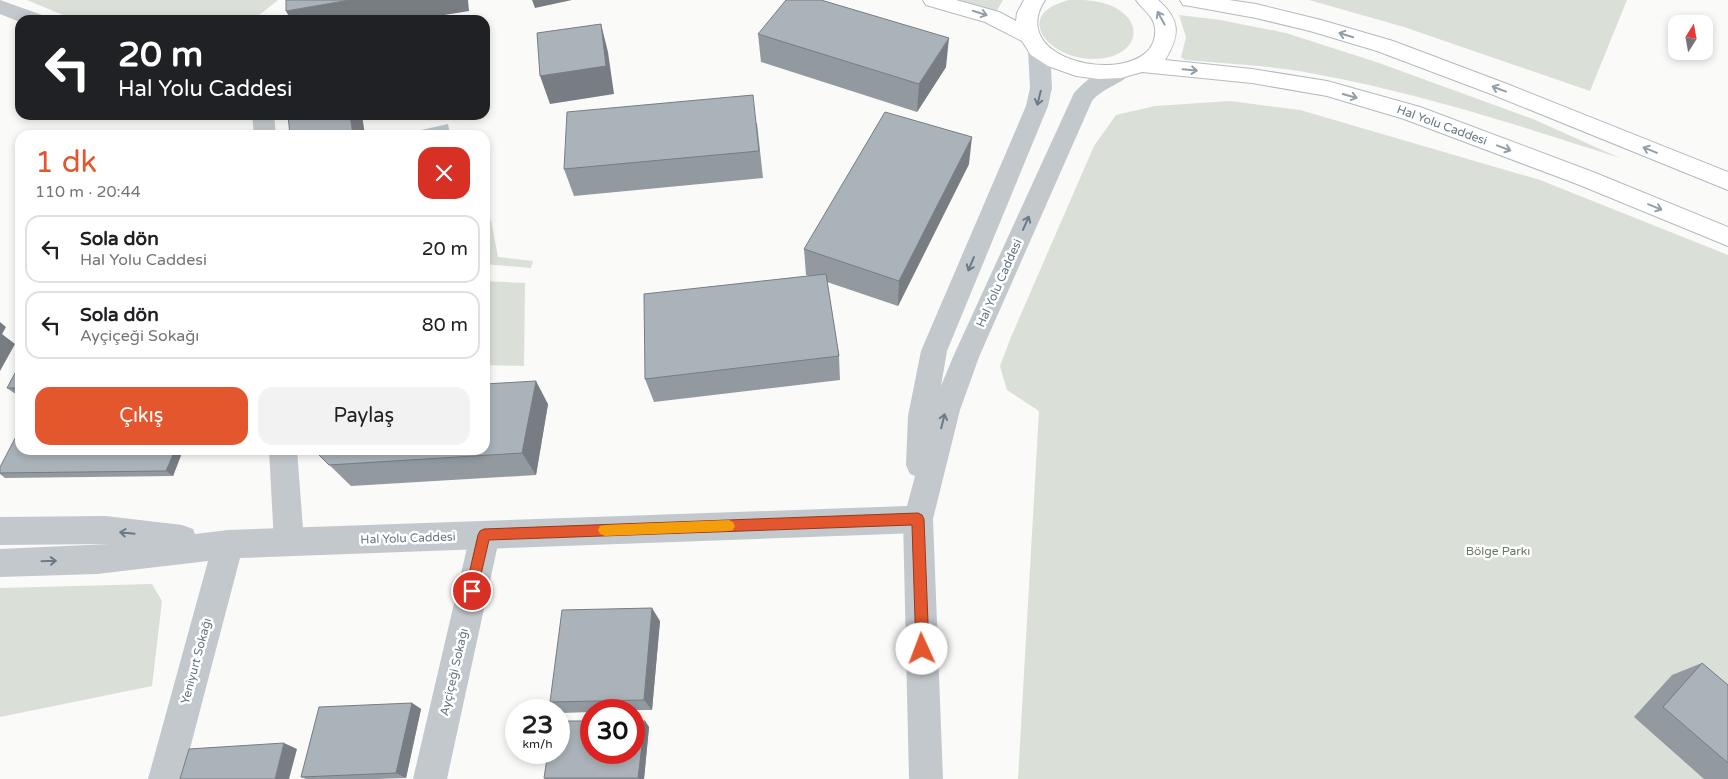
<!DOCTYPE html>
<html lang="tr">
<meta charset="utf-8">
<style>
body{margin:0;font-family:"Varela Round",sans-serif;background:#f2f2f2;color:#202124;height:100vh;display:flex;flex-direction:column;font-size:19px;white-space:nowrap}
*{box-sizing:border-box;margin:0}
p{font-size:16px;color:#757577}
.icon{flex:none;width:28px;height:28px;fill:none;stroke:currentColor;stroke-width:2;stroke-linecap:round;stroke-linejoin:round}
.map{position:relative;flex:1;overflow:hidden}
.sheet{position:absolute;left:15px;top:130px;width:475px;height:325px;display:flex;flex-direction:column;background:#fff;border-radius:15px;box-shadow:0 2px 8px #0003}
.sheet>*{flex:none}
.guide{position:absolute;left:15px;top:15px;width:475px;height:105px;border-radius:15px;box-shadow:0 2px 8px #0003;background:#202124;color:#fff;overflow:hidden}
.needle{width:32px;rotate:11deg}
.buttons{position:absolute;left:1668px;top:15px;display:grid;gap:10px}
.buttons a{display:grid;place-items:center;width:45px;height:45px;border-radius:10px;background:#fff;box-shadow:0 2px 8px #0003;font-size:25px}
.speed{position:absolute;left:505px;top:699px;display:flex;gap:10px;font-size:25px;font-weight:700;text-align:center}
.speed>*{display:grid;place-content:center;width:65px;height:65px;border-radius:50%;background:#fff;box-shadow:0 2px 8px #0003;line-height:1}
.speed small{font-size:12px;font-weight:400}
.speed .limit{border:8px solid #d22;background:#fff;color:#111}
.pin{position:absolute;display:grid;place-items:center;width:42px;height:42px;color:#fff;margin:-21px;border:2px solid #fff;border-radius:50%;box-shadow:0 1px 5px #0007}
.me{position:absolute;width:55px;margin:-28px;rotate:358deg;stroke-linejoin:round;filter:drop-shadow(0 0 4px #0008)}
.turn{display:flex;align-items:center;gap:18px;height:105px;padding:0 20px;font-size:22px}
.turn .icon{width:65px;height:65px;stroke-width:2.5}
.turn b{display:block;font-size:35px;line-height:42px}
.round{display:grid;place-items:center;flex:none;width:52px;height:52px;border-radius:15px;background:#f2f2f2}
.summary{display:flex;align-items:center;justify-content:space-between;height:85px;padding:0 20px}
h1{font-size:30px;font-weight:600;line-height:38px;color:#e4572e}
.action{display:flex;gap:10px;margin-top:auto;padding:10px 20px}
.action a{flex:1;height:58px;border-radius:15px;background:#e4572e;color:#fff;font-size:20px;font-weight:600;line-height:58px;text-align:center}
.action a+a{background:#f2f2f2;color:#202124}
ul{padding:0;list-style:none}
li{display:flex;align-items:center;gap:15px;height:68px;margin:0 10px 8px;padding:0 10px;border:2px solid #e0e0e0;border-radius:15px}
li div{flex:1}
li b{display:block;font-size:19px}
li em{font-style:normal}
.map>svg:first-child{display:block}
.green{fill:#dadfd7}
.water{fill:#bbc7cb}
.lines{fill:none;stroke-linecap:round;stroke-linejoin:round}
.secondary-casing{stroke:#b3babf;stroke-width:2}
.minor{fill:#c3c8cc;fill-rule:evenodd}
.tertiary{fill:#c3c8cc;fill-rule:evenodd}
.secondary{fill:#fff;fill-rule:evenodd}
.wall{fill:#929a9f}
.shaded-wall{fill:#777d82}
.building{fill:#aab3b9;stroke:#777d82}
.oneway{stroke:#939fa8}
.oneway2{stroke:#6a7a87}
.route{fill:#e4572e;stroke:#94391e}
.slow{fill:#f59e0b}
.labels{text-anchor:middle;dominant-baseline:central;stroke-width:5;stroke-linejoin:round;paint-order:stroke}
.street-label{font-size:12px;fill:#657683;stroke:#fff}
.park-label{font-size:12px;fill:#687a64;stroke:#fff}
</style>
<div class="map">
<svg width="1728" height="779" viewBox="0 0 1728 779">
<rect width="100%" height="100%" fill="#fafaf8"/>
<path class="green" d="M27,0H278L253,20H75Z
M927,0H1003L994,16Z
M1069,0C1085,0 1100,0 1114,7C1145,23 1137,52 1105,58C1056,67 1006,16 1069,0Z
M1309,0H1627L1590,91L1404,27Z
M1179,15L1220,20L1286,33L1379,63L1533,119L1620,158C1518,125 1416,92 1310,73C1269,65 1226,64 1185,60L1181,57L1186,37Z
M1230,101L1300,110L1540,180L1728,255V779H1018L1039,411L1007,390L1000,366L1011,337L1094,146L1116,115L1155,106Z
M491,220L498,257L533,261L531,268L485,264V221Z
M485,281L525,283L524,366L485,365Z
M152,584L162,601L152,686L0,717V588Z"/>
<path class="water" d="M448,124L450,135H408V133Z"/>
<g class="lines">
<defs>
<path id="secondary" d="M923,0H956L999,12L1016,21L1017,13L1024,0H1045C1001,68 1161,91 1155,28C1154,16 1142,9 1136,0H1158C1181,20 1180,35 1165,60L1252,69L1327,81L1420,107L1593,172L1728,227V246L1577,184L1404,119L1327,96L1252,83L1142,72L1121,78L1099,79L1076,76L1048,66L1031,55L1022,41L985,22L926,5Z
M1180,0H1229L1256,4L1321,20L1393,41L1507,84L1728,172V190L1491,94L1377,51L1310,31L1256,18L1190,6L1183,5Z"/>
</defs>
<use href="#secondary" class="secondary-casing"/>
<path class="minor" d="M0,0L42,15L45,20H20V22L0,14Z
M252,115H274L276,135H254Z
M269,450H297L304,542L300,552L289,556L278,552L274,542Z
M918,505L929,509L933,519L943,779H909L903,519L907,509Z
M485,521L496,525L500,535L447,779H413L470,535L474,525Z"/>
<path class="tertiary" d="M1039,43L1047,45L1050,50L1052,88L1048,106L947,351L941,386L953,357L1074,93C1086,79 1110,61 1129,66L1132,71C1124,84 1103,87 1092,101L979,357L960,410L933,519L929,529L918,533L240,558L182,779H148L208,561L97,574L0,577V549L109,544L0,545V517L106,516L182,525L193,529L195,534L228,530L907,506L915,476L910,474L906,465L908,416L921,351L1026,106L1030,88L1028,50L1031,45Z"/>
<use href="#secondary" class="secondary"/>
</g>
<path class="wall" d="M758,34L946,67L917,112L761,62Z
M757,123L763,178L574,196L564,169Z
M969,164L898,306L827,282L839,356L840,380L654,402L645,379L809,276L806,275L804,249Z
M20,364V397L7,388Z
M548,404L536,475L351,486L314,450Z
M183,450L173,476L5,478L0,474V467Z
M660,621L652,710H591V712L561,713L550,702Z
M1702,663L1728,685V779H1704L1634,717L1672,675Z
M412,703L421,709L406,778L377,779H306L301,777Z
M645,721L649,727L644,779H545L544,778Z"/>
<path class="shaded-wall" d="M350,0H468L469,11L414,20H291L286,11Z
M532,0H572L535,8Z
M601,24L608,52L614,94L550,104L540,76Z
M949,38L946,67L917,112L919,84Z
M350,115H362L365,135H353Z
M972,137L969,164L898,306L899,281Z
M0,322L6,327L2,334L15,344L0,371Z
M536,381L548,404L536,475L522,453Z
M175,450H183L173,476L166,471Z
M652,608L660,621L652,710L644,700Z
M412,703L421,709L406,778L396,773Z
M645,721L649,727L644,779H639L638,778Z
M284,743L297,749L289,779H275Z"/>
<path class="building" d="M286,0H350L286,11Z
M786,0H821L949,38L919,84L758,34Z
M601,24L606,66L540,76L537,33Z
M753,95L759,151L564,169L567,112Z
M885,112L972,137L899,281L804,249Z
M288,115H350L353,135H290Z
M826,274L839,356L645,379L644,294Z
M20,364V388H7Z
M536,381L522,453L329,465L314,450H485V384Z
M20,429V450H175L166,471L0,473V467Z
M652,608L644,700L550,702L562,610Z
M1702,663L1728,685V763L1663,707Z
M412,703L396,773L301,777L319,707Z
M559,721H591V752H634V721H645L638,778H544L548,752H559Z
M284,743L275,779H180L189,749Z"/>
<defs><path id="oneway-shaft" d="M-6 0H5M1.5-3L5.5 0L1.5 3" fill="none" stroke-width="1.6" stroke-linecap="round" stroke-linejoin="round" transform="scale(1.25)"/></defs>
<g class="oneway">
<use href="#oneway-shaft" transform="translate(980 13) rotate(18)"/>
<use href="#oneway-shaft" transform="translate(1161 18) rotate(-119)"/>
<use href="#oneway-shaft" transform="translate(1346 35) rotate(-163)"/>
<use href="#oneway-shaft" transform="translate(1190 70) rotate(5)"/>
<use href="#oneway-shaft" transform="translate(1499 89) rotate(-159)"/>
<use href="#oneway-shaft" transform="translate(1350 96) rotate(16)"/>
<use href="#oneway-shaft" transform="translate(1504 148) rotate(21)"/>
<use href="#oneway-shaft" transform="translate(1650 150) rotate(-158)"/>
<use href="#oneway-shaft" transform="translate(1655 207) rotate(22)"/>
</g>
<g class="oneway2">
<use href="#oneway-shaft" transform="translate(1039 98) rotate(104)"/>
<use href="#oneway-shaft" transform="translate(1026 223) rotate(-66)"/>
<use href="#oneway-shaft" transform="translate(971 264) rotate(113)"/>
<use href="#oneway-shaft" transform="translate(943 421) rotate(-76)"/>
<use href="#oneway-shaft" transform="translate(127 533) rotate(-174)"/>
<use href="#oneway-shaft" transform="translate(49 561) rotate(-2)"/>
</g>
<path class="route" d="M918,513L922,515L924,519L929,649L927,654L922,656L918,654L916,649L912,525L489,540L476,596L472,597L467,596L465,591L478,535L480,531L484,529Z"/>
<path class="slow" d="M729,520L733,522L735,526L733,530L729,531L605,536L600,534L598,530L600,526L605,525Z"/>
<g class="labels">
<g class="street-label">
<text transform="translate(1442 125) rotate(20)">Hal Yolu Caddesi</text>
<text transform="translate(999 283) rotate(-66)">Hal Yolu Caddesi</text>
<text transform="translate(408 538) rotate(-2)">Hal Yolu Caddesi</text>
<text transform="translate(196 661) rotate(-75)">Yeniyurt Sokağı</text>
<text transform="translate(454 672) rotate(-77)">Ayçiçeği Sokağı</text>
</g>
<g class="park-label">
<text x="1498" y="551">Bölge Parkı</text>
</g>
</g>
</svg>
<div class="buttons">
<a><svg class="needle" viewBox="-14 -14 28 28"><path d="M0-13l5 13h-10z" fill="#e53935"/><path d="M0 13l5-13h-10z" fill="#757577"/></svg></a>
</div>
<div class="speed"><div>23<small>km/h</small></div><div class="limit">30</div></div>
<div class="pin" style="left:472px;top:591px;background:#d93025"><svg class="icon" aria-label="arrive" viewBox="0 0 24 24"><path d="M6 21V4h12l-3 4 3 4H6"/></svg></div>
<svg class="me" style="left:922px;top:649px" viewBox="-20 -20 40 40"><circle r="19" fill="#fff"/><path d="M0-13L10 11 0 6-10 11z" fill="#e4572e"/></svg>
<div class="guide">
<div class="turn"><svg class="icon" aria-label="left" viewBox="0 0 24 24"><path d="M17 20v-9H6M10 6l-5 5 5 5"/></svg><div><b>20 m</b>Hal Yolu Caddesi</div></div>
</div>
<section class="sheet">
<div class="summary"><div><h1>1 dk</h1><p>110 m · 20:44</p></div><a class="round" style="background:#d93025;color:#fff"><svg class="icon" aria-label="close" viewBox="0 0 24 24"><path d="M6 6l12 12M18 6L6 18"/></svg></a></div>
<ul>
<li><svg class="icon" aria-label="left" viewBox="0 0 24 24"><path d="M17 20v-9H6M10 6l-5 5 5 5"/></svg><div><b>Sola dön</b><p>Hal Yolu Caddesi</p></div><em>20 m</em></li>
<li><svg class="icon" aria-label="left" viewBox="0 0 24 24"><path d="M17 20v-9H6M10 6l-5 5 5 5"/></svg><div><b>Sola dön</b><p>Ayçiçeği Sokağı</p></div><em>80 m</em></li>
</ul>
<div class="action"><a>Çıkış</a><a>Paylaş</a></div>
</section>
</div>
